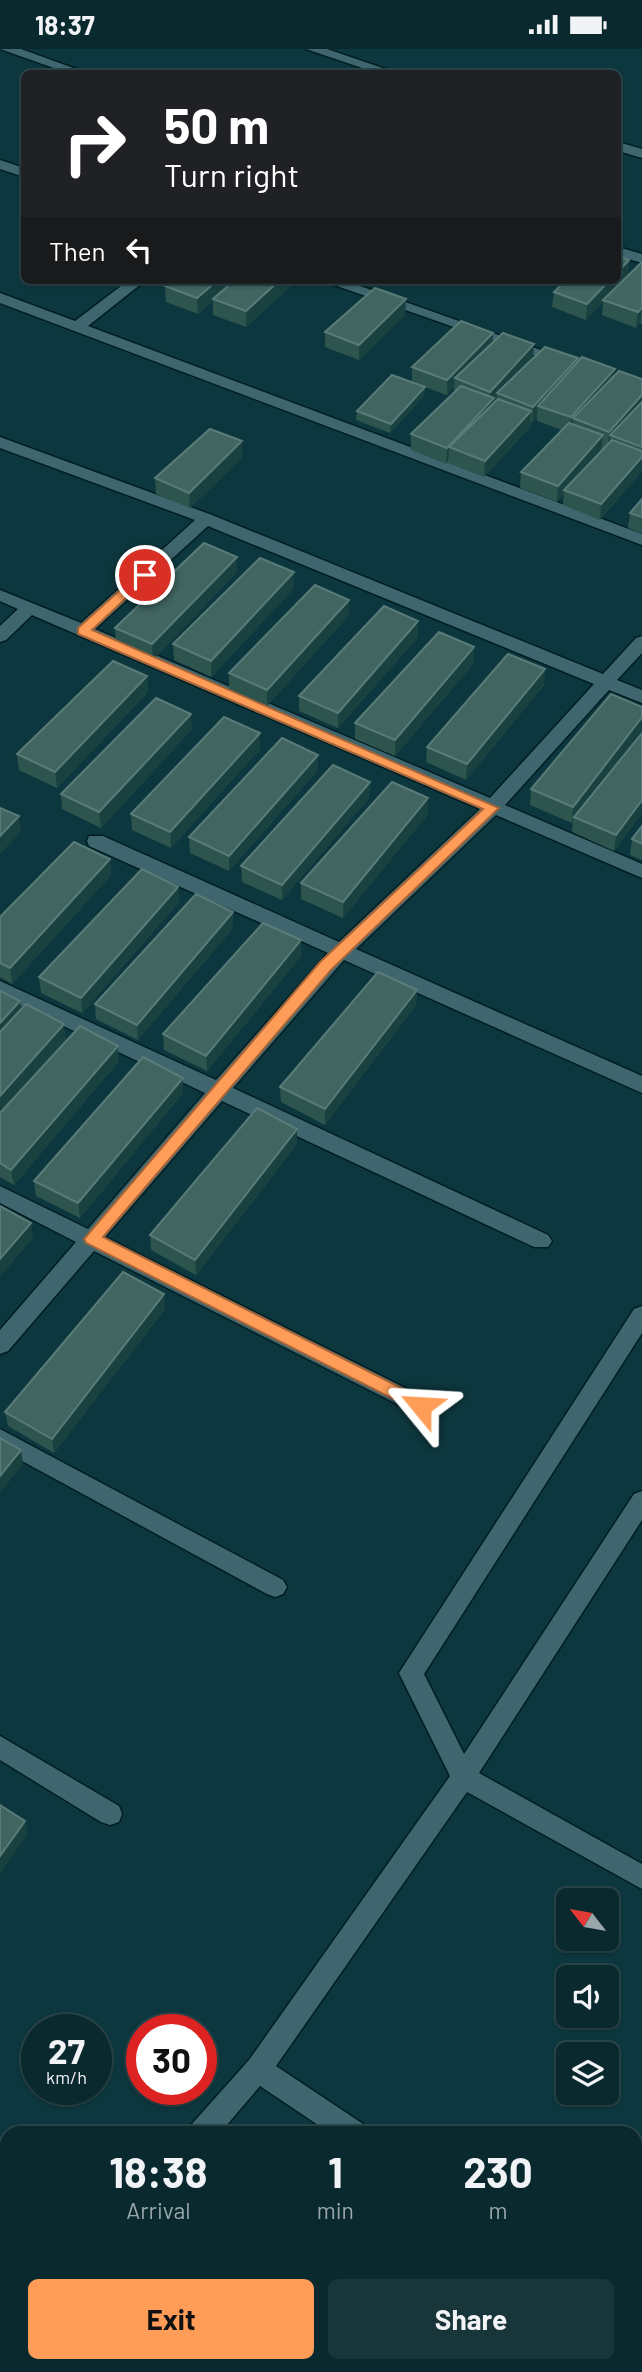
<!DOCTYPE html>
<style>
body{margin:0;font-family:Barlow,sans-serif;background:#18353a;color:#f1f3f6;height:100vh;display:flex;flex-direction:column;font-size:26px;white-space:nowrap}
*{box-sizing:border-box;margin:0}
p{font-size:23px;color:#99a6aa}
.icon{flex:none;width:38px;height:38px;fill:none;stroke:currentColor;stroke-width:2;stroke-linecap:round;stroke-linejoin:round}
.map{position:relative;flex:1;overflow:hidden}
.drawer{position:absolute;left:0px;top:2077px;width:642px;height:247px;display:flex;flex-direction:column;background:#0a292e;border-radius:21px 21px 0 0;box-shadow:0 2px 5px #0004,0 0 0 2px #2a454a}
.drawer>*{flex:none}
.hud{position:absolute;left:21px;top:21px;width:600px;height:214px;border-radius:10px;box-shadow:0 2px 5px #0004,0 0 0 2px #2a454a;background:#202124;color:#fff;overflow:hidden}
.needle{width:46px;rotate:301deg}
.buttons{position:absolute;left:556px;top:1839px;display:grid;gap:14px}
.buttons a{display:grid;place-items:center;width:63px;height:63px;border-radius:10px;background:#0a292e;box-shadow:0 2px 5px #0004,0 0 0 2px #2a454a;font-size:35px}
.speed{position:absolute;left:21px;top:1965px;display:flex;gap:14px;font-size:35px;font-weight:700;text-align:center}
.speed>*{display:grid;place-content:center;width:91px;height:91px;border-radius:50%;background:#0a292e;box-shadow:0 2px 5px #0004,0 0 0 2px #2a454a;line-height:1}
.speed small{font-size:18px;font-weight:400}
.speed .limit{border:10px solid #d22;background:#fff;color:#111}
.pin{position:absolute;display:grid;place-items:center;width:60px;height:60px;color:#fff;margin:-30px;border:4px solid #fff;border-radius:50%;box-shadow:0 2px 7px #0007}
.me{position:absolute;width:77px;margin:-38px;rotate:297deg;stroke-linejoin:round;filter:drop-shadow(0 0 5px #0008)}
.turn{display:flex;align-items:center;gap:24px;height:147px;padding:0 28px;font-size:32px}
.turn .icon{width:91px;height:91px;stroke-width:2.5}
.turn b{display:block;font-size:49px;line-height:60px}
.then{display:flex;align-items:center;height:66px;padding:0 28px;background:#0003;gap:14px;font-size:26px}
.eta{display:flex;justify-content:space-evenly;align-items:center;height:119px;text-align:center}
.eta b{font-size:42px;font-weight:700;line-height:49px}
.cta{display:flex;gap:14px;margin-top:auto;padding:14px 28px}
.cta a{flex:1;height:80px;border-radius:10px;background:#fe9c58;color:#111;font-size:28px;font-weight:700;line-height:80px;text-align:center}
.cta a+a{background:#18353a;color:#f1f3f6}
.status{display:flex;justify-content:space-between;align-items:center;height:49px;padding:0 35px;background:#0a292e;direction:ltr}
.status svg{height:19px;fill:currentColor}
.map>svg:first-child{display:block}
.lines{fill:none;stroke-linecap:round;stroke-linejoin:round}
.street-casing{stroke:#001d22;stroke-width:3}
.street{fill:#3f666e;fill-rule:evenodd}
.wall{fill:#2e544e}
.shaded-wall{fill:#194140}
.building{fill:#416560;stroke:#5a7c78;stroke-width:2}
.route{fill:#fe9c58;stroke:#a56539;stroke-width:2}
</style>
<div class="status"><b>18:37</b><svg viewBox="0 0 49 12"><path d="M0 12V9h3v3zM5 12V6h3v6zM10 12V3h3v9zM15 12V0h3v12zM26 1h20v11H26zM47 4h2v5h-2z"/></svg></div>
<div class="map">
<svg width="642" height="2323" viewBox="0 0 642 2323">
<rect width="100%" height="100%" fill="#0d373e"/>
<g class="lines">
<defs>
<path id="street" d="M0,0H21L87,24H68Z
M306,0H327L397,24H377Z
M618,93L642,100V109L618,102Z
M0,111L24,119V128L0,120Z
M618,198L642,205V214L618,207Z
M129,231H146L88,277L642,485V496L0,254V244L75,272Z
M320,231H343L572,312L564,317L559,315Z
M0,388L212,466L603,625L636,589L642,587V604L617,631L642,641V654L609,641L505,756L642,815V829L496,766L356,900L642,1027V1044L344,911L233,1039L548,1186L552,1192L548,1198H534L222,1052L105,1188L429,1351L432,1357L429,1363L421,1366L413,1363L94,1202L8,1302L0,1305V1281L76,1193L0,1154V1137L88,1180L205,1044L0,947V932L216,1031L328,904L89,797L87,792L89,787H103L339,893L480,760L32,566L6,591L0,593V577L18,560L0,552V541L81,574L195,471L0,399ZM208,477L594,635L490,749L95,580Z
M642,1257V1284L424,1625L464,1705L634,1445L642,1442V1471L479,1724L642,1815V1840L467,1743L276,2017L363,2075L366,2084H330L260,2037L220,2084H189L192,2075L249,2011L450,1727L399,1624L634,1260Z
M0,1380L283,1531L287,1538L283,1545L275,1548L267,1545L0,1400Z
M0,1687L119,1757L122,1765L119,1773L110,1776L101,1773L0,1711Z
M635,2262L642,2265V2295L635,2292Z
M7,2301V2317H20L18,2323H0V2304Z
M55,2317H89L91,2323H57Z"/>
</defs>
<use href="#street" class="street-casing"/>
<use href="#street" class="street"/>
</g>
<path class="wall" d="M642,213V275L640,274L636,279L602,266L603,253L586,271L552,258L554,243L628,226Z
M99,231H127L118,238Z
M173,231H294V234L246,278L213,266V252L198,265L166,253L165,237Z
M406,250L405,266L359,311L325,298V283Z
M493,284L492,294L533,309L577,313L614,327L642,330V422L600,471L563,456L564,445L557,453L520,439L521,423L562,381L537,372V368L532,373H531L530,378L484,428L448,414V412L446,415L411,401V385L454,344V338L447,346L425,338L424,347L390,384L356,371L357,362L412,333V318Z
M243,408L190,459L156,445L155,429Z
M642,450V485L628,479L630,464Z
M237,523L153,611L116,594L115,579Z
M294,523V539L211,628L174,611L173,595Z
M349,566L267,657L229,640V624Z
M418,572V588L338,679L299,662V647Z
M474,614L395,707L355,690V674Z
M545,620L544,636L466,731L426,713L427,698Z
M147,627L148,643L57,739L19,721L17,705Z
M642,658V681L608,725L642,684V764L614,802L572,783L573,771L572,774L530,756L531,740Z
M192,680L101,779L62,760L61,745Z
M260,684V700L171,799L132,781L131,765Z
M318,706V721L229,822L190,804L189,788Z
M370,733L369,749L282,851L242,833L241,817Z
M428,749V765L343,869L301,850V834Z
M642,777V811L630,806L632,790Z
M110,810L111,826L12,935L0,928V868Z
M178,838L179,853L82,964L41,944L39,928Z
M233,879L138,991L96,970L95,955Z
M301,891V907L207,1022L164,1001L163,985Z
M417,941L416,956L325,1076L281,1053L280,1038Z
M0,942L20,952L21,960L66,990L11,1052L119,1012L14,1136L0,1128Z
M183,1029V1044L80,1169L36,1147L34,1132Z
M297,1095L196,1226L151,1201L150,1186Z
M165,1260L54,1404L8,1377L5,1363Z"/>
<path class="shaded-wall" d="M629,211L628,226L603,251V253L586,271L587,255L610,231H618V223Z
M118,231H127L118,238Z
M218,231H236L213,250V252L198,265L197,249Z
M280,231H294V234L246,278V262Z
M406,250L405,266L359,311V296Z
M642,259L640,274L636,279L638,263Z
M493,284L492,299L455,329L454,338L447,346V331Z
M534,295L533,311L497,344V350L493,354V365L449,398L448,412L446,415L447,399L489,353L490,343Z
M578,309L576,325L538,357L537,368L532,373L533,358Z
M615,320L614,335L573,369L572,382L570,384L571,368Z
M425,338L424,347L390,384L391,375Z
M642,346V359L610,386L609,397L608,398L609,383Z
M531,362L530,378L484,428L485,412Z
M603,386L601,402L564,441V445L557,453L558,437Z
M242,392L243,408L190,459L189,444Z
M642,408V422L600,471L601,455Z
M237,508V523L153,611L152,595Z
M294,523V539L211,628V612Z
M349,551V566L267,657V641Z
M418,572V588L338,679V664Z
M474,598V614L395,707V691Z
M545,620L544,636L466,731L467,715Z
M147,627L148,643L57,739L55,723Z
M191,665L192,680L101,779L99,763Z
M642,668V681L575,768H574L572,774L573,758Z
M260,684V700L171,799L170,783Z
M318,706V721L229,822V807Z
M370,733L369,749L282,851V836Z
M428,749V765L343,869V853Z
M642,751V764L614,802L616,786Z
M19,767L21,783L0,805V787Z
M110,810L111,826L12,935L10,919Z
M178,838L179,853L82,964L81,949Z
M233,863V879L138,991L137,976Z
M301,891V907L207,1022L206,1007Z
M417,941L416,956L325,1076V1060Z
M20,952L22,968L0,992V974Z
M64,975L66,990L0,1065V1047Z
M118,997L119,1012L14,1136L11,1121Z
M183,1029V1044L80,1169L78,1154Z
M297,1080V1095L196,1226L195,1211Z
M31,1174L33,1189L0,1228V1210Z
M164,1245L165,1260L54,1404L52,1390Z
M21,1401L23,1415L0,1444V1427Z
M25,1772L28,1785L0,1824V1807Z"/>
<path class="building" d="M618,207L629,211L618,223Z
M642,213V259L638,263L603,251Z
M173,231H218L197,249L165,237Z
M235,231H280L246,262L213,250Z
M566,231H610L587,255L554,243Z
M375,239L406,250L359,296L325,283Z
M461,272L493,284L447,331L412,318Z
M503,284L534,295L490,343L455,329Z
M545,298L578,309L533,358L497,344Z
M582,308L615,320L571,368L538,357Z
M619,322L642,330V346L609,383L573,369Z
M392,326L425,338L391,375L357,362Z
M461,337L494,349L447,399L411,385Z
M498,350L531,362L485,412L449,398Z
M642,353V398L610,386Z
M569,374L603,386L558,437L521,423Z
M210,380L242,392L189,444L155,429Z
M612,391L642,402V408L601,455L564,441Z
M642,450V468L630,464Z
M204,494L237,508L152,595L115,579Z
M260,509L294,523L211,612L173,595Z
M315,536L349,551L267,641L229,624Z
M384,557L418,572L338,664L299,647Z
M439,583L474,598L395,691L355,674Z
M508,605L545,620L467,715L427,698Z
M113,612L147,627L55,723L17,705Z
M611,645L642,658V668L573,758L531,740Z
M156,649L191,665L99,763L61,745Z
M224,668L260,684L170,783L131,765Z
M642,684V751L616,786L574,768Z
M282,689L318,706L229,807L189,788Z
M333,716L370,733L282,836L241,817Z
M392,733L428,749L343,853L301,834Z
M0,759L19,767L0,787Z
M642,777V795L632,790Z
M74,793L110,810L10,919L0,914V868Z
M142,820L178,838L81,949L39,928Z
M196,845L233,863L137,976L95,955Z
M263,874L301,891L206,1007L163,985Z
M378,923L417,941L325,1060L280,1038Z
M0,942L20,952L0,974Z
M26,955L64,975L0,1047V983Z
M80,977L118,997L11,1121L0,1114V1064Z
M143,1008L183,1029L78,1154L34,1132Z
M257,1059L297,1080L195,1211L150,1186Z
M0,1157L31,1174L0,1210Z
M123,1223L164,1245L52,1390L5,1363Z
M0,1389L21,1401L0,1427Z
M0,1756L25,1772L0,1807Z"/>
<path class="route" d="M140,523L151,526L92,581L499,759L331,921L103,1188L427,1352L429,1357L427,1362L421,1364L86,1194L84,1190L320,913L483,760L78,585V579Z"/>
</svg>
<div class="buttons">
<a><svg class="needle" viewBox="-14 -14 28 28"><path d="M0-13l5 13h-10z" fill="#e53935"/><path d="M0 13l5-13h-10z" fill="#99a6aa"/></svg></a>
<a><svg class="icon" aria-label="sound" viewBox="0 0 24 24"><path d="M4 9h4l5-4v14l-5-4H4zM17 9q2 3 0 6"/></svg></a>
<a><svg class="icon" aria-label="layers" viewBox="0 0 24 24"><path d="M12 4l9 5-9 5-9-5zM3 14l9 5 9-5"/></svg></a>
</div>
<div class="speed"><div>27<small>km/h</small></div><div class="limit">30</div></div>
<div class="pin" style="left:145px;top:526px;background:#d93025"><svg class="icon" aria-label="arrive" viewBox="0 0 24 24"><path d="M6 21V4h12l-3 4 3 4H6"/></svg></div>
<svg class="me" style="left:421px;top:1357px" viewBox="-20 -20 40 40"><path d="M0-17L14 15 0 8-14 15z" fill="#fe9c58" stroke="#fff" stroke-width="4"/></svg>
<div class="hud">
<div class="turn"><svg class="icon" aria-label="right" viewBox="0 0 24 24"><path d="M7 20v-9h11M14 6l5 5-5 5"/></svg><div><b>50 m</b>Turn right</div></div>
<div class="then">Then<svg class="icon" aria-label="left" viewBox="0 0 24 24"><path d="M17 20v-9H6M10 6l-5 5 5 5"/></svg></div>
</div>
<section class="drawer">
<div class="eta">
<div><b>18:38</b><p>Arrival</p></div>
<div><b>1</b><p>min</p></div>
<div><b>230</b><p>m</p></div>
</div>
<div class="cta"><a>Exit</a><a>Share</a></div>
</section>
</div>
